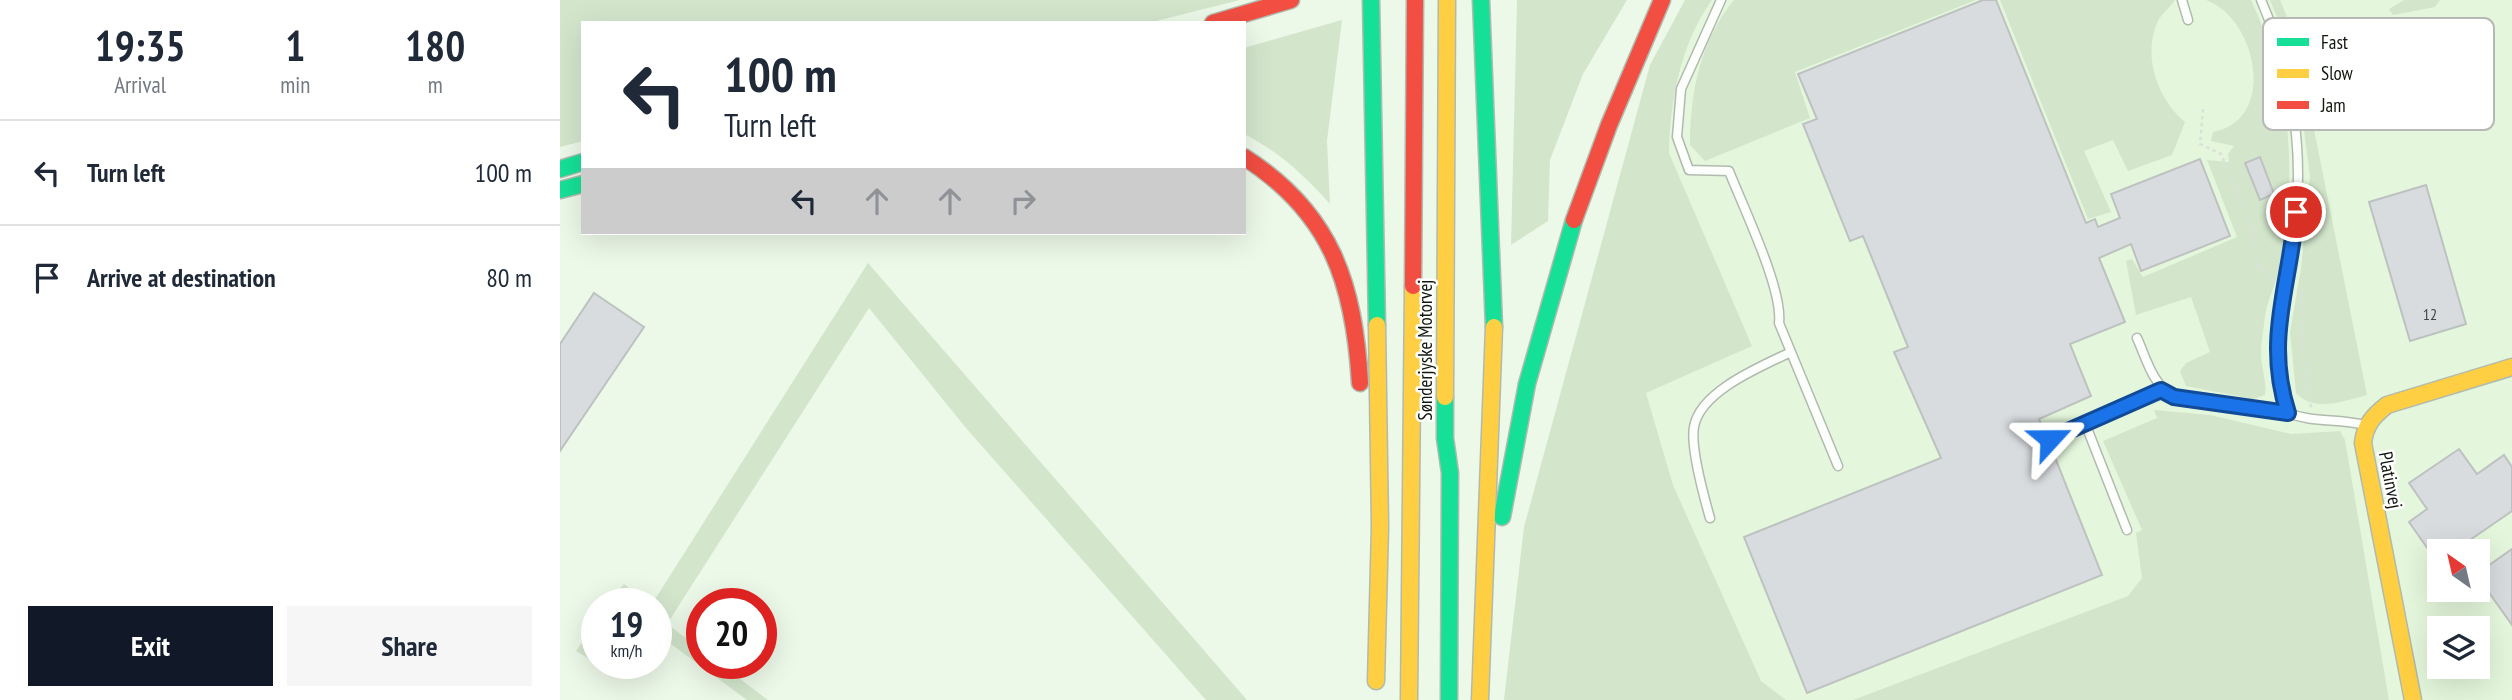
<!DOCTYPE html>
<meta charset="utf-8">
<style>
body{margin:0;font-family:"PT Sans Narrow",sans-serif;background:#f6f6f7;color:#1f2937;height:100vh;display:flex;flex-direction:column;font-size:26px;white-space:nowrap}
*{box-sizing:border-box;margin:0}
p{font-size:23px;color:#747a83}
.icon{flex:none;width:38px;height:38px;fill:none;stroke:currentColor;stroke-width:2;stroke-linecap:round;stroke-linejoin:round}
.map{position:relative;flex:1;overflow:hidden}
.drawer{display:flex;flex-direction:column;background:#fff;width:560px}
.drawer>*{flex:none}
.top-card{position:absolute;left:21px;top:21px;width:665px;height:214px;border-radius:0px;box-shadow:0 7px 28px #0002;background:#fff;color:#1f2937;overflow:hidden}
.needle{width:46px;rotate:326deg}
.tools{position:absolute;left:1867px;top:539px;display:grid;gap:14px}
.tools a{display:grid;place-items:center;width:63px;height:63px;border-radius:0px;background:#fff;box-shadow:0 7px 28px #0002;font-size:35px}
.speed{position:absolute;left:21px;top:588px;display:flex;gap:14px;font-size:35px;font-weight:700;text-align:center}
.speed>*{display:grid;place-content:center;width:91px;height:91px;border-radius:50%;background:#fff;box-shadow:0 7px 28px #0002;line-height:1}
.speed small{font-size:18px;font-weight:400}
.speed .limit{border:10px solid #d22;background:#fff;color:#111}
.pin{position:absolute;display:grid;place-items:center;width:60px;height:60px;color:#fff;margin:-30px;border:4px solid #fff;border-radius:50%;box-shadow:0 2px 7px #0007}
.me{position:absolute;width:77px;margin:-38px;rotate:66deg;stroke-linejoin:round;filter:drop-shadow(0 0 5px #0008)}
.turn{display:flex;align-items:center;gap:24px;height:147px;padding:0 28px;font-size:32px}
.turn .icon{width:91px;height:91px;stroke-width:2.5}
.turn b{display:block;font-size:49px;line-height:60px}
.lanes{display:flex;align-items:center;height:66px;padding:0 28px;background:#0003;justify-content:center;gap:35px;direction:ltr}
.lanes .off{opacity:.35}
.eta{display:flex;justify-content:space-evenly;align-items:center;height:119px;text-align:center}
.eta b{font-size:42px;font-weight:600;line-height:49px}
.button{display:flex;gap:14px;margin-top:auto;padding:14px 28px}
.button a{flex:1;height:80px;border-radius:0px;background:#111827;color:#fff;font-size:28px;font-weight:600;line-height:80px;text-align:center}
.button a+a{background:#f6f6f7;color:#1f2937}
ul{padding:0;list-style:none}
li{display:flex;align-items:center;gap:21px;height:105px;padding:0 28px;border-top:2px solid #e0e1e3}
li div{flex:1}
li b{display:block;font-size:26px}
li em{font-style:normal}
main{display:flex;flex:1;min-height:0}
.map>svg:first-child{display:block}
.built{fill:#e4f7dc;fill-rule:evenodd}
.green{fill:#d3e6cc}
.building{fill:#d9dcdf;stroke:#bdc2c0;stroke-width:2}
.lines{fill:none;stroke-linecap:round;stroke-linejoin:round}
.lane-casing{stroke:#b1baae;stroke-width:11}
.fast-casing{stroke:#b1baae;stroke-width:19}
.slow-casing{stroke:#b1baae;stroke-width:19}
.jam-casing{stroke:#b1baae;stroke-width:19}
.path{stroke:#dce0da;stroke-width:2.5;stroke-dasharray:3.5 3.5;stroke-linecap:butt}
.lane{stroke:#fcfefc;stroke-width:8}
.fast{stroke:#16e098;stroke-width:16}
.slow{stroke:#ffcf43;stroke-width:16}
.jam{stroke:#f24e42;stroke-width:16}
.route-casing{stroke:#114b97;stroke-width:18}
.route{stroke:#1a73e8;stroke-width:12}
.labels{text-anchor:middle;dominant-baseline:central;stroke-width:5;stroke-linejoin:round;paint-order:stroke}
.number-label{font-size:16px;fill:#424842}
.street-label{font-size:19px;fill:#10170d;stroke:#fff}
.key{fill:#fff;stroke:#b7b9b6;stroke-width:2}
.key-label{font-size:19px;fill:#10170d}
</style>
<main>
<section class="drawer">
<div class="eta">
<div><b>19:35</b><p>Arrival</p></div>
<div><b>1</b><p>min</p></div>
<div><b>180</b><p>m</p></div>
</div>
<ul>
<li><svg class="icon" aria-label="left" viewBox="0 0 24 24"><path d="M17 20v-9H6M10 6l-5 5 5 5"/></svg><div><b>Turn left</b></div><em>100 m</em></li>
<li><svg class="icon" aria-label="arrive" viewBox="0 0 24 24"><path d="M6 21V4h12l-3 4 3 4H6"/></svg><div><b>Arrive at destination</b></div><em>80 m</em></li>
</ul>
<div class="button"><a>Exit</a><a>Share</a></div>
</section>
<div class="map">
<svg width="1952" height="700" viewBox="0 0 1952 700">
<rect width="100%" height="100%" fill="#ecf8e8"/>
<path class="built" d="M1125,0H1952V700H944L964,527L1090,65ZM1880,551H1918V590H1880ZM1880,628H1918V667H1880Z"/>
<path class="green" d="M0,0H680L588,23H23V141L0,147Z
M957,0H1067L1023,74L990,160L988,221L951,245Z
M1125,0H1152C1121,43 1110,100 1109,153L1192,346L1086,393L1113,485L1201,681L1226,700H944L964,527L1090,65Z
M1174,0H1416L1235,72L1250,118L1145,161L1130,145C1130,93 1140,41 1174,0Z
M1440,0H1615C1611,7 1602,13 1598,21C1582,55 1597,99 1625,122L1612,155L1568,171L1553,140L1524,151L1551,212L1528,219Z
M1646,0H1691C1731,85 1738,173 1720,265C1717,282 1708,298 1705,316C1704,328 1701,341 1701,353C1701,368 1707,380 1705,395L1693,399L1626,386L1620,371L1626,363L1650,352L1631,297L1576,315L1566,261L1572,259L1583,277L1677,237L1647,160L1669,162L1668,154L1674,146L1651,141L1653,132C1718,120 1697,18 1646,0Z
M1710,0H1720L1736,39L1807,395C1783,401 1755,413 1736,393L1730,332L1741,269L1750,177L1735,62Z
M1844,0H1880L1875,7L1833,15L1829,9Z
M782,20L767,141L770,204C745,176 718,151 684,134V48Z
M308,263L687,700H646L406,428L309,308L107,624L142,650V663H159L208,700H187L96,633V604H92Z
M1594,410L1650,415L1731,434L1780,431L1785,440L1829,700H1293L1568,596L1582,578L1576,533L1582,530L1543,441L1597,418Z
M64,584L89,604H48Z
M37,621V651L31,660L16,651Z"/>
<path class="building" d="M1423,0H1436L1526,223L1535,219L1538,227L1560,218L1551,194L1640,159L1670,236L1581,271L1571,244L1539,258L1565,322L1510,344L1531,396L1479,419L1485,434L1484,441L1490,445L1542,575L1247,693L1184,537L1381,458L1334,352L1348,347L1303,236L1290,241L1243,124L1257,119L1238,74Z
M1700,157L1714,194L1700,200L1685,163Z
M1866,185L1906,324L1850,341L1809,202Z
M34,293L84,327L0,451V344Z
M1899,449L1917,474L1944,455L1952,467V511L1894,551H1880V566L1849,522L1867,509L1849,483Z
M1952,549V625L1918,577V573Z"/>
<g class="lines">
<defs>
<path id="lane" d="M1161,0L1121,89L1117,137L1129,170L1169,171C1183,207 1223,289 1219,323L1278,466
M1622,0L1628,20
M1701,0C1734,76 1745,152 1734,235C1725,302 1706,345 1728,413C1753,423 1778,418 1805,425
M1577,338C1587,360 1592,384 1614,397L1728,413
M1525,423L1567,530
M1490,439L1601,390
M1150,518C1144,497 1130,448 1134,427C1140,391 1202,366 1231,352"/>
<path id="fast" d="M811,0L817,325
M921,0L934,327
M0,169L23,162
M0,190L23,184
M885,397V438L890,473L889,700
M942,517L967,384L1014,220"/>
<path id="slow" d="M885,397L887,0
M816,681L820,527L817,325
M849,700L853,286
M920,700L934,327
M1853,700L1803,443C1805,425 1813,416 1827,405L1952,367"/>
<path id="jam" d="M653,23L731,0
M684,157C772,213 794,284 800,383
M1014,220L1049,125L1102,0
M853,286L855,0"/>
</defs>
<use href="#lane" class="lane-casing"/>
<use href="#fast" class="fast-casing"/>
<use href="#slow" class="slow-casing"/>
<use href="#jam" class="jam-casing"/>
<path class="path" d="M1643,109L1640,144L1661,154L1692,228L1698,264L1714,282
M1737,289L1741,290L1744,303L1742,339L1751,408"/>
<use href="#lane" class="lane"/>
<use href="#fast" class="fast"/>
<use href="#slow" class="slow"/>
<use href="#jam" class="jam"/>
</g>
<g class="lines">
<defs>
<path id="route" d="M1490,439L1601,390L1614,397L1728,413C1704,339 1730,285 1736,212"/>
</defs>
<use href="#route" class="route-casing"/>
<use href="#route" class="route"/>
</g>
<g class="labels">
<g class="number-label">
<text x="1870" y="314">12</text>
</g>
<g class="street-label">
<text transform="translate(865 350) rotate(-90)">Sønderjyske Motorvej</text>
<text transform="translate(1831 480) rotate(79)">Platinvej</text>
</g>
</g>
<rect x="1703" y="18" width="231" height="112" rx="10" class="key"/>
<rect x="1717" y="38" width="32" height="8" fill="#16e098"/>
<rect x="1717" y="69" width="32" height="9" fill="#ffcf43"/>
<rect x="1717" y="101" width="32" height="8" fill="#f24e42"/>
<g class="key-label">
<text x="1761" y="49">Fast</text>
<text x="1761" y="80">Slow</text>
<text x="1761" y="112">Jam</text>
</g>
</svg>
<div class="tools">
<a><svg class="needle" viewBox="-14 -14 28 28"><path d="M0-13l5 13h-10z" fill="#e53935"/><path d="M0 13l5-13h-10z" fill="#747a83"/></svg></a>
<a><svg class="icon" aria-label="layers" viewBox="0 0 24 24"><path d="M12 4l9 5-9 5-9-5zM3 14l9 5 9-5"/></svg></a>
</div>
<div class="speed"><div>19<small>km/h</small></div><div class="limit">20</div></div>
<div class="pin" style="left:1736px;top:212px;background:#d93025"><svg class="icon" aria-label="arrive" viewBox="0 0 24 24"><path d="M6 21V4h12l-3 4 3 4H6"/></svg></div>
<svg class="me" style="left:1490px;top:439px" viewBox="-20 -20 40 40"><path d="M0-17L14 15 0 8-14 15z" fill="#1a73e8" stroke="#fff" stroke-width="4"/></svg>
<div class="top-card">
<div class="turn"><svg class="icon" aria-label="left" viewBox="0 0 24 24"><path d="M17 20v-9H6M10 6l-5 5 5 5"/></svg><div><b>100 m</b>Turn left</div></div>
<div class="lanes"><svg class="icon" aria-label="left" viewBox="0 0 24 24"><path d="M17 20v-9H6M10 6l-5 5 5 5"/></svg><svg class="icon off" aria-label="ahead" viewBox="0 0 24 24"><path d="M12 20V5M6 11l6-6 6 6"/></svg><svg class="icon off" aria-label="ahead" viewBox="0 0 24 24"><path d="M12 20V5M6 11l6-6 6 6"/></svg><svg class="icon off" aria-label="right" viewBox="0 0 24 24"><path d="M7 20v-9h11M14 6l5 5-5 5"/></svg></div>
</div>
</div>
</main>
